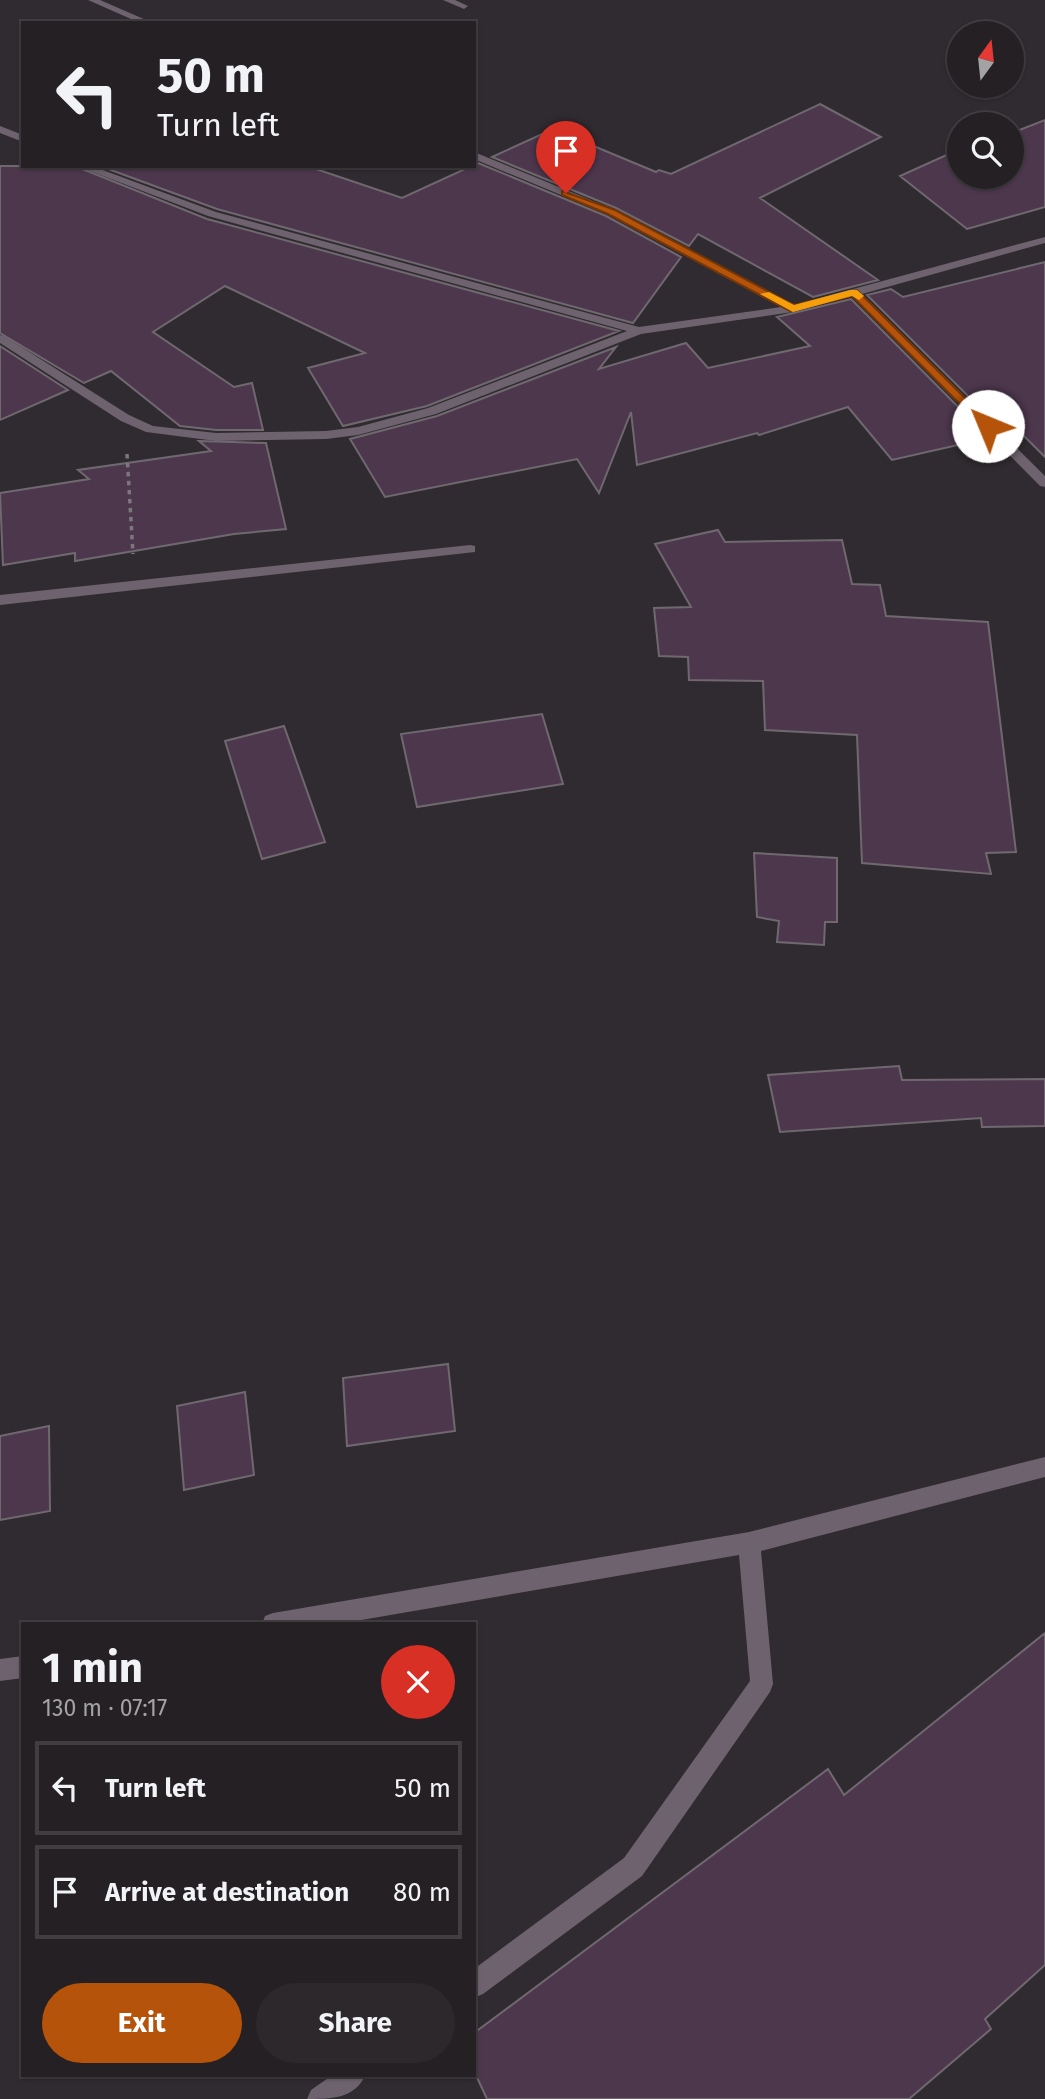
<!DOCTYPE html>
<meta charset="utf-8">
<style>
body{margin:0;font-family:"Fira Sans",sans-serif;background:#2c282c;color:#f1f3f6;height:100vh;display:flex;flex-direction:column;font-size:26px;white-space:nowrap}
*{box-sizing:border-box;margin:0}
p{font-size:23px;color:#a3a3a6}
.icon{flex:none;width:38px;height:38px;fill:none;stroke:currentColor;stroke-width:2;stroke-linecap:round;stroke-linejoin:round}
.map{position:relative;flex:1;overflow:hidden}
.sheet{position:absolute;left:21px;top:1622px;width:455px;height:455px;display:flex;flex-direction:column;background:#242024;border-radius:0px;box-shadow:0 2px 5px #0004,0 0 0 2px #413e41}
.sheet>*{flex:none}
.guide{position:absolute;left:21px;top:21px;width:455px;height:147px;border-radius:0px;box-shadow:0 2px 5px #0004,0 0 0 2px #413e41;background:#242024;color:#f1f3f6;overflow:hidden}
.needle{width:46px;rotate:15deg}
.tools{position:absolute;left:947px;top:21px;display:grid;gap:14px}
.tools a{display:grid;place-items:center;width:77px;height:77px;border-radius:50%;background:#242024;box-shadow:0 2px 5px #0004,0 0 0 2px #413e41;font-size:35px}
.pin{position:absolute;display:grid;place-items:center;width:60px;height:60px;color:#fff;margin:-72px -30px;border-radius:50% 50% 50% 0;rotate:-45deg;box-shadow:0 0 7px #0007}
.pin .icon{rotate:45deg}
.me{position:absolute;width:77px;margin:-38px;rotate:315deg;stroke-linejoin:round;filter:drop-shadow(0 0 5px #0008)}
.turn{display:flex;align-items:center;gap:24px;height:147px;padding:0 21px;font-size:32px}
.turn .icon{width:91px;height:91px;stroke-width:2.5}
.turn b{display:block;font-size:49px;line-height:60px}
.round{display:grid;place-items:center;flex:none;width:74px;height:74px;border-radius:37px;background:#2c282c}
.headline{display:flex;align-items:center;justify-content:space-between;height:119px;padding:0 21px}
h1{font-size:42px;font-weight:700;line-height:52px}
.primary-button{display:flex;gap:14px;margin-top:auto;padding:14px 21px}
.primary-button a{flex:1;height:80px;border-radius:42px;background:#b45309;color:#fff;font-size:28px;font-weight:700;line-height:80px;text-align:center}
.primary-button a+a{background:#2c282c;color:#f1f3f6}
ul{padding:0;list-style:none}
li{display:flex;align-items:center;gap:21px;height:94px;margin:0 14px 10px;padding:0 7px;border:4px solid #413e41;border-radius:0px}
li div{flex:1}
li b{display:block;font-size:26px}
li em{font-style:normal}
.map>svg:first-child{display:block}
.building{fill:#4d374d;stroke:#6f696f;stroke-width:2}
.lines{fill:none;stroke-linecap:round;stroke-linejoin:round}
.path{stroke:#7b777b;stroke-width:3.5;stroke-dasharray:4.5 4.5;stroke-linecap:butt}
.lane{fill:#6d626d;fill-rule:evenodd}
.street{fill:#6d626d;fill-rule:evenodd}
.route{fill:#b45309;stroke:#753606;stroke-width:2}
.slow{fill:#f59e0b}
</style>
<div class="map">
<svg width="1045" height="2099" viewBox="0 0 1045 2099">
<rect width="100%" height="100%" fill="#302b30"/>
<path class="building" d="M820,104L881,137L760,198L878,280L813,297L698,234L689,246L616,208L492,157L553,129L656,172L659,170L671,174Z
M1045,120V207L967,229L900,176L953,152L959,153V177H1012V133Z
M478,163L606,216L681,257L633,323L217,209L100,166H307L402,198Z
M0,166H75L207,219L619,331L427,406L343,426L308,368L365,353L225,286L153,332L234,387L252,383L263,430H216L180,426L111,371L84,383L0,333Z
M1045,262V457L1019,431L1006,434L867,295L891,289L903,297Z
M851,299L989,438L892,460L848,407L759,435L757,433L637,465L631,412L599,493L577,459L385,497L350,439L437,416L616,347L599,369L686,343L708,368L810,346L777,317Z
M0,346L68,390L0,420Z
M199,441L266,443L286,529L234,534L75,561V553L3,565L0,493L89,479L78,470L211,451Z
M718,530L725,542L842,540L852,584L880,585L886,616L988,622L1016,852L986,853L991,874L862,863L857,735L765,730L763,681L689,680L688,657L659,656L654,608L691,607L655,544Z
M542,714L563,784L417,807L401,734Z
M284,726L325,842L262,859L225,741Z
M754,853L837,858V922H825L824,945L777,942L779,921L757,917Z
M899,1066L902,1080L1045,1079V1126L982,1127L981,1118L780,1132L768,1075Z
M448,1364L455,1431L347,1446L343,1378Z
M245,1392L254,1475L184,1490L177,1406Z
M49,1426L50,1511L0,1520V1436Z
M1045,1633V1965L985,2019L991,2029L909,2099H487L474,2071V2033L828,1769L844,1795Z"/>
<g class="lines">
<path class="path" d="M127,454L133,554"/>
<path class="lane" d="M470,545L475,546V552L0,605V595Z"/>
<path class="street" d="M88,0H100L153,23H140Z
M443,0H455L468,6L464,9Z
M0,126L23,135V142L0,133Z
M474,152L615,210L794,305L1045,237V243L862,294L1045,476V487L1040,486L852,296L793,312L641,334L436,414L358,435L326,439L216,441L146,432L121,421L0,343V335L4,336L129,415L153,426L216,433L326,431L358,427L428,408L627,331L208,216L77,166H92L216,212L639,327L781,307L607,214L474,159Z
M1045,1457V1477L761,1551L773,1684L770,1692L642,1876L483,1994L474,1998V1969L624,1858L750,1681L739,1555L338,1624H262L265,1616L273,1613L749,1532Z
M23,1656V1678L0,1681V1659Z
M331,2076H365C354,2099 330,2099 307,2099L311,2090Z"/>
</g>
<path class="route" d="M562,191L615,210L794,305L857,290L993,426L984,428L852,296L790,311L608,214L562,195Z"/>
<path class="slow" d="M850,290H857L864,296L859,300L852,296L793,312L760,294L769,292L794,305Z"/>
</svg>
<div class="tools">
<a><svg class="needle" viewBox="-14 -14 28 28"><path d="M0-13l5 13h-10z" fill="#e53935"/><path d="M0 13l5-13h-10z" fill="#a3a3a6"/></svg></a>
<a><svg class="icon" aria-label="search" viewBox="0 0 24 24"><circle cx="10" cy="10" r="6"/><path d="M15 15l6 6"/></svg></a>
</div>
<div class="pin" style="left:566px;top:193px;background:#d93025"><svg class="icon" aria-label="arrive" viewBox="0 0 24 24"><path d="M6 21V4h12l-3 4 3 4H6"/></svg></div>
<svg class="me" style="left:988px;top:426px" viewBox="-20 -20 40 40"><circle r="19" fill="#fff"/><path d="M0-13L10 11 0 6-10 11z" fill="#b45309"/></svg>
<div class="guide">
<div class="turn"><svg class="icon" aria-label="left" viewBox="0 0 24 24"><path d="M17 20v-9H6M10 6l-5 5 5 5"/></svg><div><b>50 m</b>Turn left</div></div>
</div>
<section class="sheet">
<div class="headline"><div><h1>1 min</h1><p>130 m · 07:17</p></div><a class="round" style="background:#d93025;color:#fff"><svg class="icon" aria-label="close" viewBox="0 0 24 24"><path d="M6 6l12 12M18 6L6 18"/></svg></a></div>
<ul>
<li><svg class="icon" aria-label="left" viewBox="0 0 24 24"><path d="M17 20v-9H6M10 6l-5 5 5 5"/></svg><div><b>Turn left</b></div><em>50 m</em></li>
<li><svg class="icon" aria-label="arrive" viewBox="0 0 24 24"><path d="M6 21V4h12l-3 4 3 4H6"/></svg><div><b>Arrive at destination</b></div><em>80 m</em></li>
</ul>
<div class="primary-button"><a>Exit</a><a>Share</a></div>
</section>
</div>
